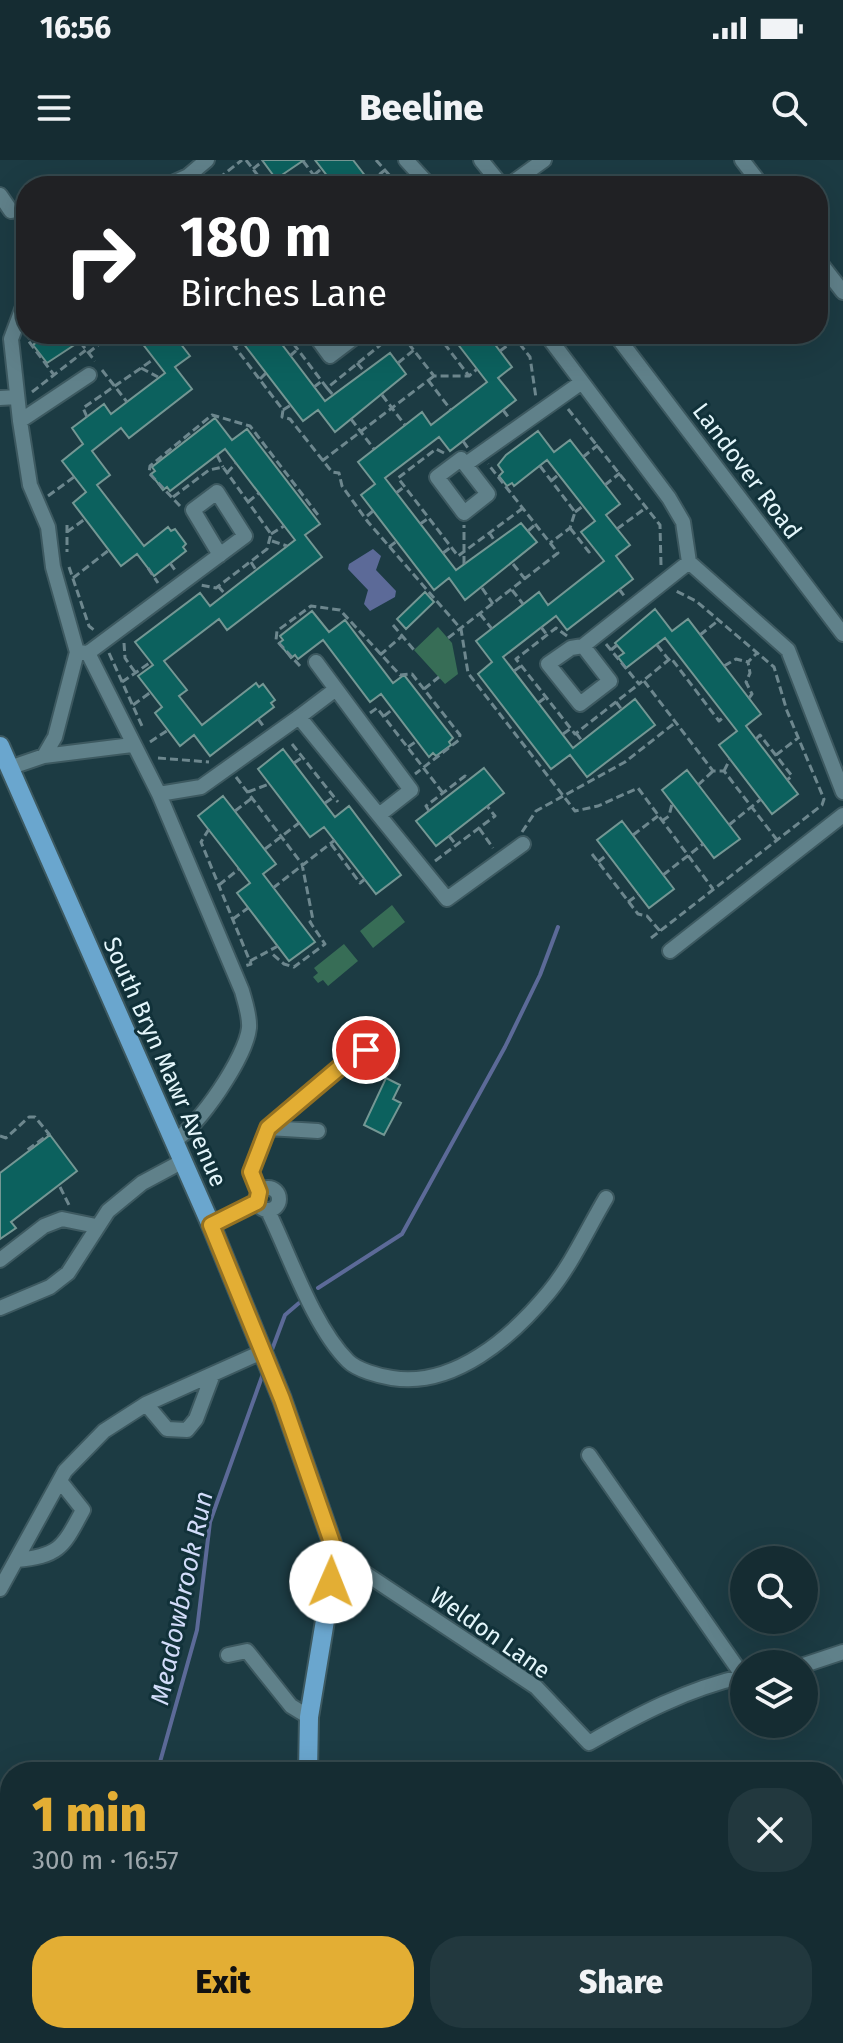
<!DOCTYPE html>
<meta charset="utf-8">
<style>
body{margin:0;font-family:"Fira Sans",sans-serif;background:#22383e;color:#f1f3f6;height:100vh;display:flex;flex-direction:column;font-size:30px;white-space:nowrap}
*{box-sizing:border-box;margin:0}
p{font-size:26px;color:#9da7ac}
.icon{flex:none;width:44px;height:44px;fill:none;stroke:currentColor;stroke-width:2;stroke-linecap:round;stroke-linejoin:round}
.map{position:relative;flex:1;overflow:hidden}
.panel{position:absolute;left:0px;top:1602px;width:844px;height:282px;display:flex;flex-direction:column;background:#152c32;border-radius:32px 32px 0 0;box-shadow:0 8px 32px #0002,0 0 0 2px #34484d}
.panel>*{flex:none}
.guide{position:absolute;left:16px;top:16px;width:812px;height:168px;border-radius:32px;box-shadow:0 8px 32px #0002,0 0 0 2px #34484d;background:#202124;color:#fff;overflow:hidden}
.controls{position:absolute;left:730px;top:1386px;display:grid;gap:16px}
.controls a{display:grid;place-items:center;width:88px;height:88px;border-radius:50%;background:#152c32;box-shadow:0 8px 32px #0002,0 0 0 2px #34484d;font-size:40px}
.pin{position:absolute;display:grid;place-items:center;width:68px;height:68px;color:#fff;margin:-34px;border:4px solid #fff;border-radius:50%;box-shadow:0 2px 8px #0007}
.me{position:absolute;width:88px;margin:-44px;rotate:1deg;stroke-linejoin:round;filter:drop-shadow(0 0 6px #0008)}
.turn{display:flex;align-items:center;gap:28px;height:168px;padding:0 32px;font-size:36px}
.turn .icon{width:104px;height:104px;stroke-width:2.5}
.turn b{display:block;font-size:56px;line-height:68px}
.round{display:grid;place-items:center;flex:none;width:84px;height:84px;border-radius:32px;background:#22383e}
.head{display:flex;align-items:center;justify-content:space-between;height:136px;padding:0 32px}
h1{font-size:48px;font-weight:800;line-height:60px;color:#e3ae34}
.action{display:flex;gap:16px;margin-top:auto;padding:16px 32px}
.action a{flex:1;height:92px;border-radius:32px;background:#e3ae34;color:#111;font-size:32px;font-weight:800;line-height:92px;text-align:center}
.action a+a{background:#22383e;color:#f1f3f6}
.status{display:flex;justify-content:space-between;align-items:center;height:56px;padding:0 40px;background:#152c32;direction:ltr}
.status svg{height:22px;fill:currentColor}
header{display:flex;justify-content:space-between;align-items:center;height:104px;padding:0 32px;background:#152c32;font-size:36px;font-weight:800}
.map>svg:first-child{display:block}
.green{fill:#376d56}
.water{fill:#5c6a98}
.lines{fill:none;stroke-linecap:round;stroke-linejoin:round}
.stream{stroke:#5c6a98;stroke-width:4}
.building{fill:#0c615e;stroke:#749794;stroke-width:2}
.minor-casing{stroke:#3d5960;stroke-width:18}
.major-casing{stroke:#3d5960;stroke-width:22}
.path{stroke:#6d878e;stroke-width:3;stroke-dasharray:8 4;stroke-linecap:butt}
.minor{stroke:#60818a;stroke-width:14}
.major{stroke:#6aa6ce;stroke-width:18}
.route-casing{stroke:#947122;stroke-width:20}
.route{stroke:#e3ae34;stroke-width:14}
.labels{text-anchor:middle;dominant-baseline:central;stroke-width:6;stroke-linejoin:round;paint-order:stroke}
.street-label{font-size:24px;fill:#e4f6fb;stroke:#113139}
.water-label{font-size:26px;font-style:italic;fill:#d2dcf9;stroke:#113139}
</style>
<div class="status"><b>16:56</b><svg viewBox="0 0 49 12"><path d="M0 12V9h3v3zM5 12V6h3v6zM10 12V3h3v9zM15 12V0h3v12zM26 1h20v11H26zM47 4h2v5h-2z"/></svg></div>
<header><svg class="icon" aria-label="menu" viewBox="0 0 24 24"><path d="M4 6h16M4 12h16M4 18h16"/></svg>Beeline<svg class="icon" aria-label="search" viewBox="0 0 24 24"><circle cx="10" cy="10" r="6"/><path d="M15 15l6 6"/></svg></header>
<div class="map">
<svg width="843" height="1883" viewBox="0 0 843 1883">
<rect width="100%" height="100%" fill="#1c3b43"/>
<path class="green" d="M438,467L452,483L458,514L445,524L414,490Z
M392,745L405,762L373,788L360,771Z
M344,784L358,801L328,826L323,820L318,823L313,817L318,813L314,808Z"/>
<path class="water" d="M373,389L381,396L376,410L396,431L395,437L370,451L364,444L368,430L348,409L349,404Z"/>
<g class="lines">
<path class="stream" d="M318,1128L402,1074L505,887L540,815L558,767
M270,1195L285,1155L299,1143
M161,1612L160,1602L197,1470L210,1362L264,1211
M185,1874L187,1883"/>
</g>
<path class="building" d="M262,0H304L276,19Z
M315,0H353L373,26H335Z
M47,174H91L47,203L33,185Z
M135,174H173L190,196L175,207L192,229L129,278L121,268L92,291L110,315L97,325L144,386L168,367L171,371L175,369L186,384L183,387L186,391L154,416L137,394L121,406L73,343L86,332L62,301L83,284L72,268L104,244L111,254L165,213Z
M236,174H274L325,241L390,193L406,214L335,272L318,250L303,261Z
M450,174H487L512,207L498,218L516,240L450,291L439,277L385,318L456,410L521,363L537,382L465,440L449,418L434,430L361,335L375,324L358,302L422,252L431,265L487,222Z
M215,258L232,280L247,269L320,364L305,375L322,397L227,470L219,459L164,501L187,530L179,536L202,565L256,523L259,527L263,524L275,540L271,543L274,547L210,596L194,575L180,586L155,553L162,547L138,516L153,505L135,482L200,433L210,446L295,380L225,289L170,331L167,327L163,330L151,314L155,311L152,307Z
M538,271L554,292L570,280L620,344L606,355L630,385L616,396L633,419L567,470L556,456L503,497L573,588L635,539L655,565L587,617L570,595L551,609L478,514L492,502L476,481L539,432L548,445L604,401L581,372L595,361L547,300L514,326L512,323L507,326L499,316L503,312L498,305L506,295Z
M425,432L434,442L406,469L397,459Z
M655,449L672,471L688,459L761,554L746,566L798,634L772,654L719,585L737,571L665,478L626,508L618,497L624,493L615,483Z
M312,451L329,472L345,460L393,523L404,515L453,578L449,582L451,585L436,596L433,593L429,597L381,534L370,542L323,480L298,499L295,495L291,498L279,483L283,480L280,476Z
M283,589L335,657L349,646L401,715L376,734L324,667L310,677L258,609Z
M484,608L504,633L436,686L416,661Z
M687,610L740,679L714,698L662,630Z
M223,636L276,704L263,714L315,782L289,801L237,733L250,723L198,656Z
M622,661L674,729L649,748L597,680Z
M386,918L400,925L393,939L401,943L384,975L364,965Z
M50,975L77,1011L11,1062L16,1068L0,1079V1013Z"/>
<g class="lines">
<defs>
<path id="minor" d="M406,0L430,26
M481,0L502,26
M742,0L762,26
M166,26L188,16L207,0
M508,26L544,0
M0,35L11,51
M818,100L843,132
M26,139L11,179L20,261L30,325L48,367L53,407L77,492
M314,174L330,196L359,174
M546,174L669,338L683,362L689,402L788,490L843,632
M615,174L843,474
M0,238L17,237
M20,261L89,215
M461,299L488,334L464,353L437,317Z
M466,304L582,222
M583,486L610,521L580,544L548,504L571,488L583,486L689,402
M88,493L245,376L217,332L193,350L220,395
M316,502L411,630L379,655
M299,557L336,529
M44,596L132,585
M9,608L44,596L55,577L77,492L88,493L159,634L242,831C245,842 250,856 249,868C246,897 199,966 174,981
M159,634L201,627L299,557L447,739L523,684
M670,791L843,655
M352,902L370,899L390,903
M268,968L318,971
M257 1039a11 11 0 1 1 22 0a11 11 0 1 1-22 0Z
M259,1032L251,1012L268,968L339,908L385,878
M268,1051C290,1096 313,1166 348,1201C357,1210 379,1216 392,1218C454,1228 512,1177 549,1132C572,1104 588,1068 606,1038
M211,1065L257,1042
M0,1100L44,1066L62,1059L96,1066
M0,1148L50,1127L68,1113L108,1051L142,1023L183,1001
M146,1244L167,1269L187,1270L196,1259L213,1214
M589,1295L743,1516
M336,1394L536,1527L589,1583C639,1554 687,1529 744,1516
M16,1400C60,1396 63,1387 83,1350L60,1321
M0,1429L65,1311L104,1271L146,1244L262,1192
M228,1495L247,1491L291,1546L309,1557
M804,1505L843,1492
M473,1874L499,1883
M66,1883L68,1874"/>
<path id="major" d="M0,586L211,1065L282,1239L336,1394L309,1557L308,1612
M359,1874L364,1883"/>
</defs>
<use href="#minor" class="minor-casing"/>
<use href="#major" class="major-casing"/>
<path class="path" d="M246,0L266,26
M376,0L399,26
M303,1L322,26
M253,9L263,1
M314,15L321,9
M370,22L385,10
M209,26L242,0
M34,174L27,179L54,215
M225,174L283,250L282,257L290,259L332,312L339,313L342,326L368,362L461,469L468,513L575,651L598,646L638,628L713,729
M286,174L327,228L394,174
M401,174L434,216H469
M437,174L469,216L477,209
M512,174L530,197L536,238
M177,180L185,174
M80,182L95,201
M444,184L453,177
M235,187L242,181
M500,191L516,179
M88,193L112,174
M290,196L298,189
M357,203L364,211
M398,203L414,190
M141,208L158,217
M102,210L127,242
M260,219L266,213
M428,220L451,250
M314,227L322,221
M327,228L333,235
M32,232L86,190
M382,235L405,265
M568,249L660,365L661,405
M283,250L291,245
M503,250L509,258
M87,257L83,248L154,199
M351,259L374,289
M463,281L468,288
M444,293L436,289L398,318L458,396L523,348
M217,295L223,307
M583,297L598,285
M322,301L434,216
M540,306L575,352L570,368L550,383
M227,313L236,303
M551,321L558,315
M605,325L620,313
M396,333L404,327
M48,336L74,317
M173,337L209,310L223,307L271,374L267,389L216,428L200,425
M248,342L259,333
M180,346L149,313L150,306L212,255L250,266L318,355
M575,352L583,346
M367,356L373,351
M420,364L429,358
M67,365V392
M570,368L589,392L594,388
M617,369L647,347
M528,371L536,364
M67,372L85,359
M489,372L494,380
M271,374L284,366
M272,381L287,386
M389,387L397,381
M443,393L451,387
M251,402L256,410
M170,403L175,410
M464,404V365
M513,404L525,419
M69,407L89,466L94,470
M148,408L158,423
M73,418L109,390
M218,426L225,434
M482,428L493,444
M619,429L625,437
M512,430L523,444
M480,454L492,469
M393,465L414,490
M541,467L547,475
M700,475L719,460
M567,476L556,468L516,499L575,574L639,524
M448,478L558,393L488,304
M124,483L125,498L135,512
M606,484L639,524L671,498L719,561L725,556
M657,485L669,500
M611,490L617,485
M109,493L142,566
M380,495L401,477
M300,506L276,480L277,471L311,446L340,450L400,515L412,514L460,575L459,580L415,614
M724,506L736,499L748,502
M514,511L521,506
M644,521L713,611H724L777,680
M122,522L151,502
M424,529L439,517
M749,538L752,534L746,522L750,513L748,502L758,492
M616,542L622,550
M538,543L546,537
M133,545L151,532
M370,553L377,548L443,633
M384,556L393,549
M258,559L264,567
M576,573L582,581
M563,574L570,569
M756,579L760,575L792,616L787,620
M150,582L168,570
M292,584L338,642
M408,587L417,581
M776,595L798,578
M158,598L209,602
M294,603L303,597
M724,611L730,599
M236,617L302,704L313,760L310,762L325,784L294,807L284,804L270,792
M698,625L713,611
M248,632L269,624
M325,643L334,637
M235,651L252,638
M429,651L426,646L465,616L468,620
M662,661L669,656L672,644
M729,665L761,639
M479,668L493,688
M209,669L201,682L251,804L245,806
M522,672L536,651L625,602L676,562
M633,675L658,656
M449,676L457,686
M331,684L360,723L365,719
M265,689L299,663
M592,694L638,754L647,756L660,771
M435,701L495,656L487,646
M598,702L608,694
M663,715L703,684
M219,725L239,709
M273,728L335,680
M628,742L639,734
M233,759L248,748
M651,778L822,645L824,639L787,551L774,507L696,441L676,431
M250,801L278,786
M0,976L6,978L29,957H35L49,974L26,991
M60,1027L69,1045"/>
<use href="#minor" class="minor"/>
<use href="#major" class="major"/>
</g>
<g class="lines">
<defs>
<path id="route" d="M331,1422L336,1394L282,1239L211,1065L257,1042L259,1032L251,1012L268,968L339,908L366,890"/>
</defs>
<use href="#route" class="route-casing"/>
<use href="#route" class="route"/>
</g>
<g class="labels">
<g class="street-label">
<text transform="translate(747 311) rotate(53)">Landover Road</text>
<text transform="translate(165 902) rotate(66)">South Bryn Mawr Avenue</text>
<text transform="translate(490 1473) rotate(35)">Weldon Lane</text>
</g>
<g class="water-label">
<text transform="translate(182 1438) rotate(-78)">Meadowbrook Run</text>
</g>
</g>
</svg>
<div class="controls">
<a><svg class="icon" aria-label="search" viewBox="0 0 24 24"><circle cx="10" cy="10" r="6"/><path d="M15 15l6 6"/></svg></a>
<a><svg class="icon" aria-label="layers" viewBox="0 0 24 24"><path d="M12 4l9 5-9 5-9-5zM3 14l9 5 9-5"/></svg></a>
</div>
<div class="pin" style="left:366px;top:890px;background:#d93025"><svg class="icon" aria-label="arrive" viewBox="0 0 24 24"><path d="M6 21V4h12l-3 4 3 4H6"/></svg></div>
<svg class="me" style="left:331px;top:1422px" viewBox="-20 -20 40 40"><circle r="19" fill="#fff"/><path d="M0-13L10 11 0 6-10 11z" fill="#e3ae34"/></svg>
<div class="guide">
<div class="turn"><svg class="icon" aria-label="right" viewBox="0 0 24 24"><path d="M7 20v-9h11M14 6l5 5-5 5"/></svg><div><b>180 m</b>Birches Lane</div></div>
</div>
<section class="panel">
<div class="head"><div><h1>1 min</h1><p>300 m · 16:57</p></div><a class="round"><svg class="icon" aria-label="close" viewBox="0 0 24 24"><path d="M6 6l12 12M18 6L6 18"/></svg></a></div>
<div class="action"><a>Exit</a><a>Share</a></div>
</section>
</div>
